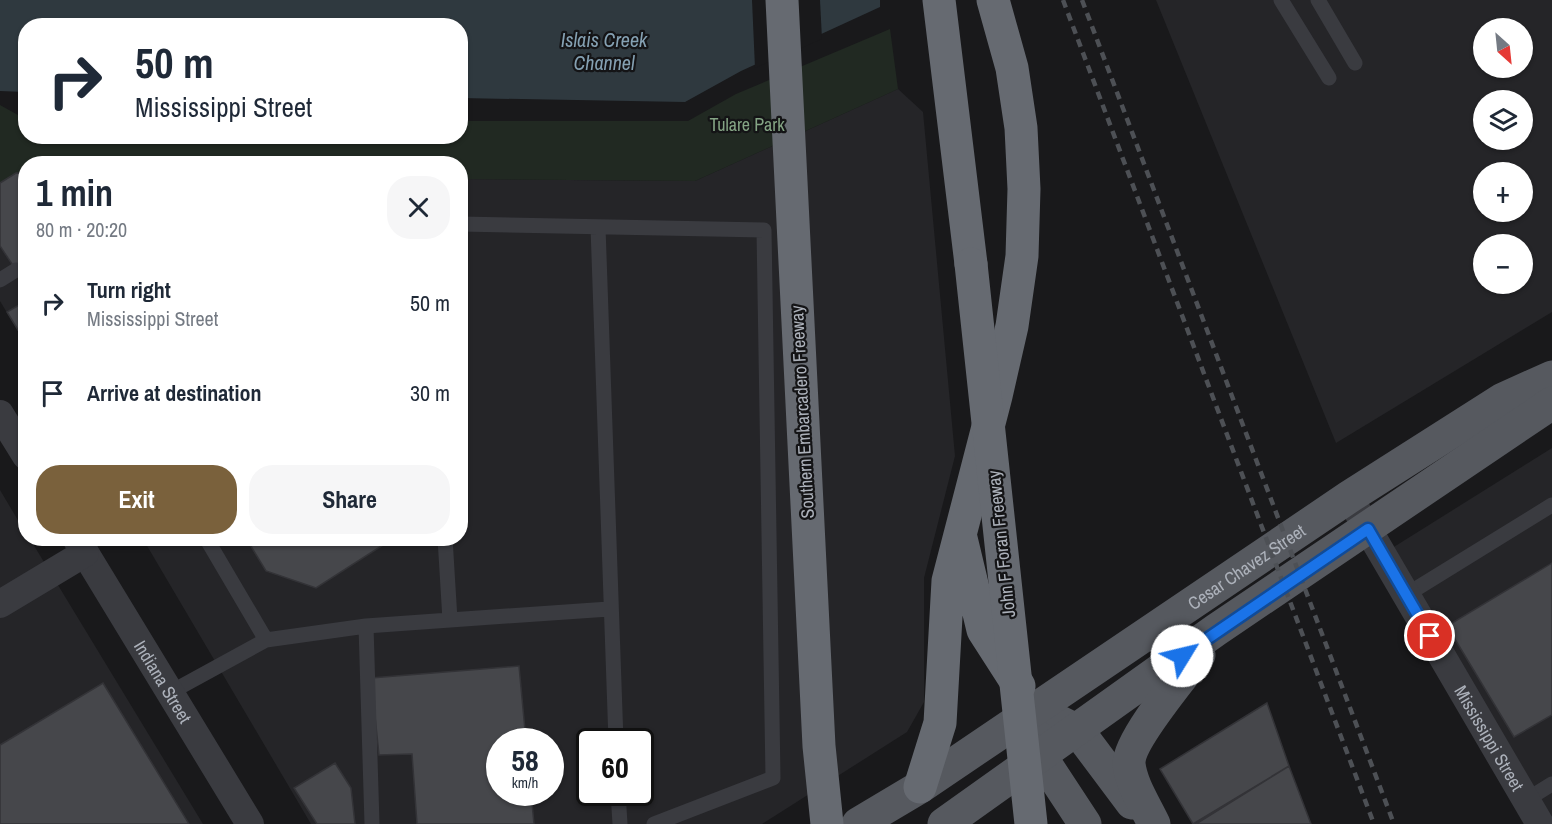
<!DOCTYPE html>
<meta charset="utf-8">
<style>
body{margin:0;font-family:"Archivo Narrow",sans-serif;background:#f6f6f7;color:#1f2937;height:100vh;display:flex;flex-direction:column;font-size:22px;white-space:nowrap}
*{box-sizing:border-box;margin:0}
p{font-size:20px;color:#747a83}
.icon{flex:none;width:33px;height:33px;fill:none;stroke:currentColor;stroke-width:2;stroke-linecap:round;stroke-linejoin:round}
.map{position:relative;flex:1;overflow:hidden}
.panel{position:absolute;left:18px;top:156px;width:450px;height:390px;display:flex;flex-direction:column;background:#fff;border-radius:24px;box-shadow:0 2px 4px #0004}
.panel>*{flex:none}
.hud{position:absolute;left:18px;top:18px;width:450px;height:126px;border-radius:24px;box-shadow:0 2px 4px #0004;background:#fff;color:#1f2937;overflow:hidden}
.needle{width:39px;rotate:153deg}
.controls{position:absolute;left:1473px;top:18px;display:grid;gap:12px}
.controls a{display:grid;place-items:center;width:60px;height:60px;border-radius:50%;background:#fff;box-shadow:0 2px 4px #0004;font-size:30px}
.speed{position:absolute;left:486px;top:728px;display:flex;gap:12px;font-size:30px;font-weight:700;text-align:center}
.speed>*{display:grid;place-content:center;width:78px;height:78px;border-radius:50%;background:#fff;box-shadow:0 2px 4px #0004;line-height:1}
.speed small{font-size:15px;font-weight:400}
.speed .limit{border:3px solid #111;border-radius:9px;background:#fff;color:#111}
.pin{position:absolute;display:grid;place-items:center;width:51px;height:51px;color:#fff;margin:-26px;border:3px solid #fff;border-radius:50%;box-shadow:0 2px 6px #0007}
.me{position:absolute;width:66px;margin:-33px;rotate:54deg;stroke-linejoin:round;filter:drop-shadow(0 0 4px #0008)}
.turn{display:flex;align-items:center;gap:21px;height:126px;padding:0 18px;font-size:27px}
.turn .icon{width:78px;height:78px;stroke-width:2.5}
.turn b{display:block;font-size:42px;line-height:51px}
.round{display:grid;place-items:center;flex:none;width:63px;height:63px;border-radius:24px;background:#f6f6f7}
.head{display:flex;align-items:center;justify-content:space-between;height:102px;padding:0 18px}
h1{font-size:36px;font-weight:700;line-height:45px}
.cta{display:flex;gap:12px;margin-top:auto;padding:12px 18px}
.cta a{flex:1;height:69px;border-radius:24px;background:#7a613c;color:#fff;font-size:24px;font-weight:700;line-height:69px;text-align:center}
.cta a+a{background:#f6f6f7;color:#1f2937}
ul{padding:0;list-style:none}
li{display:flex;align-items:center;gap:18px;height:90px;padding:0 18px}
li div{flex:1}
li b{display:block;font-size:22px}
li em{font-style:normal}
.map>svg:first-child{display:block}
.built{fill:#252528;fill-rule:evenodd}
.green{fill:#212922}
.water{fill:#2f393f}
.pier{fill:#19191b}
.building{fill:#46474b;stroke:#333337;stroke-width:1.5}
.lines{fill:none;stroke-linecap:round;stroke-linejoin:round}
.lane{stroke:#3a3b40;stroke-width:15}
.street{stroke:#3a3b40;stroke-width:28}
.primary{stroke:#56595f;stroke-width:33}
.highway{stroke:#666a71;stroke-width:33}
.rail{stroke:#4d5055;stroke-width:4.5;stroke-dasharray:8 6;stroke-linecap:butt}
.highway-bridge{stroke:#666a71;stroke-width:33}
.route-casing{stroke:#114b97;stroke-width:15}
.route{stroke:#1a73e8;stroke-width:10}
.labels{text-anchor:middle;dominant-baseline:central;stroke-width:4.5;stroke-linejoin:round;paint-order:stroke}
.park-label{font-size:18px;fill:#84a484;stroke:#141416}
.street-label{font-size:18px;fill:#acb1ba;stroke:#141416}
.water-label{font-size:20px;font-style:italic;fill:#85a1b3;stroke:#141416}
</style>
<div class="map">
<svg width="1552" height="824" viewBox="0 0 1552 824">
<rect width="100%" height="100%" fill="#19191b"/>
<path class="built" d="M1156,0H1552V312L1336,443ZM1484,28H1522V68H1484ZM1484,100H1522V140H1484ZM1484,172H1522V212H1484ZM1484,244H1522V284H1484Z
M898,89L923,112L955,456L924,578V702L907,732L762,824H311L143,539L460,538L461,179L695,181ZM500,741H550V792H500ZM590,741H640V792H590Z
M25,173V343L0,301V183Z
M1552,448V824L1389,550Z
M0,490L25,532L26,538L30,539L203,824H0Z"/>
<path class="green" d="M890,29L898,89L695,181L461,179L460,164H26L25,173L0,183V105L25,119L26,136H460L461,121H688L736,94Z"/>
<path class="water" d="M0,0H880V7L741,71L685,102L461,98L460,26H26L25,92L0,91Z"/>
<path class="pier" d="M752,0H820L822,39L755,68Z"/>
<path class="building" d="M16,173H26V285L0,246V183Z
M26,301V343L7,312Z
M246,538H394L316,588L266,571Z
M1552,563V715L1514,737L1447,626Z
M519,666L526,741H500V792H531L534,824H417L412,754L379,755L371,678Z
M103,683L189,824H0V745Z
M1267,703L1289,766L1193,824L1160,769Z
M335,763L351,788L355,824H317L294,788Z
M1289,766L1311,824H1196Z"/>
<g class="lines">
<path class="lane" d="M1281,0L1329,78
M1318,0L1355,63
M460,224L764,230L773,778L654,824
M598,227L616,741
M0,280L16,270
M206,538L266,640
M1406,595L1552,505
M450,620L609,609
M366,626L372,824
M171,692L266,640L366,626L450,620L445,538
M618,792L620,824
M1526,800L1552,784"/>
<g class="street">
<path d="M0,414L26,456"/>
<path id="s1" d="M1349,497L1540,824"/>
<path id="s2" d="M76,538L250,824"/>
<path d="M0,604L85,553"/>
</g>
<g class="primary">
<path d="M1060,722L1078,731L1132,803"/>
<path d="M1038,737L1041,757L1085,824"/>
<path id="s3" d="M858,824L920,787L1349,497L1503,399L1552,377"/>
<path d="M944,824L1216,630L1552,403"/>
<path d="M1154,824C1145,805 1131,784 1129,764C1128,741 1183,676 1199,655"/>
</g>
<path class="highway" d="M782,0L819,746L827,824
M939,0L971,264
M961,538L983,630L1019,686
M920,787L940,723L948,581L996,396L1012,326L1022,256L1024,189L1021,128L1012,68L993,0"/>
<path class="rail" d="M1063,0L1374,824
M1082,0L1394,824"/>
<path class="highway-bridge" d="M971,264L1031,824"/>
</g>
<g class="lines">
<defs>
<path id="route" d="M1182,656L1368,529L1430,636"/>
</defs>
<use href="#route" class="route-casing"/>
<use href="#route" class="route"/>
</g>
<g class="labels">
<g class="park-label">
<text x="747" y="124">Tulare Park</text>
</g>
<g class="street-label">
<text transform="translate(802 412) rotate(-93)">Southern Embarcadero Freeway</text>
<text transform="translate(1001 544) rotate(-96)">John F Foran Freeway</text>
<text stroke="none"><textPath href="#s3" startOffset="466">Cesar Chavez Street</textPath></text>
<text stroke="none"><textPath href="#s2" startOffset="168">Indiana Street</textPath></text>
<text stroke="none"><textPath href="#s1" startOffset="279">Mississippi Street</textPath></text>
</g>
<g class="water-label">
<text x="604" y="39">Islais Creek<tspan x="604" dy="23">Channel</tspan></text>
</g>
</g>
</svg>
<div class="controls">
<a><svg class="needle" viewBox="-14 -14 28 28"><path d="M0-13l5 13h-10z" fill="#e53935"/><path d="M0 13l5-13h-10z" fill="#747a83"/></svg></a>
<a><svg class="icon" aria-label="layers" viewBox="0 0 24 24"><path d="M12 4l9 5-9 5-9-5zM3 14l9 5 9-5"/></svg></a>
<a>+</a>
<a>−</a>
</div>
<div class="speed"><div>58<small>km/h</small></div><div class="limit">60</div></div>
<div class="pin" style="left:1430px;top:636px;background:#d93025"><svg class="icon" aria-label="arrive" viewBox="0 0 24 24"><path d="M6 21V4h12l-3 4 3 4H6"/></svg></div>
<svg class="me" style="left:1182px;top:656px" viewBox="-20 -20 40 40"><circle r="19" fill="#fff"/><path d="M0-13L10 11 0 6-10 11z" fill="#1a73e8"/></svg>
<div class="hud">
<div class="turn"><svg class="icon" aria-label="right" viewBox="0 0 24 24"><path d="M7 20v-9h11M14 6l5 5-5 5"/></svg><div><b>50 m</b>Mississippi Street</div></div>
</div>
<section class="panel">
<div class="head"><div><h1>1 min</h1><p>80 m · 20:20</p></div><a class="round"><svg class="icon" aria-label="close" viewBox="0 0 24 24"><path d="M6 6l12 12M18 6L6 18"/></svg></a></div>
<ul>
<li><svg class="icon" aria-label="right" viewBox="0 0 24 24"><path d="M7 20v-9h11M14 6l5 5-5 5"/></svg><div><b>Turn right</b><p>Mississippi Street</p></div><em>50 m</em></li>
<li><svg class="icon" aria-label="arrive" viewBox="0 0 24 24"><path d="M6 21V4h12l-3 4 3 4H6"/></svg><div><b>Arrive at destination</b></div><em>30 m</em></li>
</ul>
<div class="cta"><a>Exit</a><a>Share</a></div>
</section>
</div>
